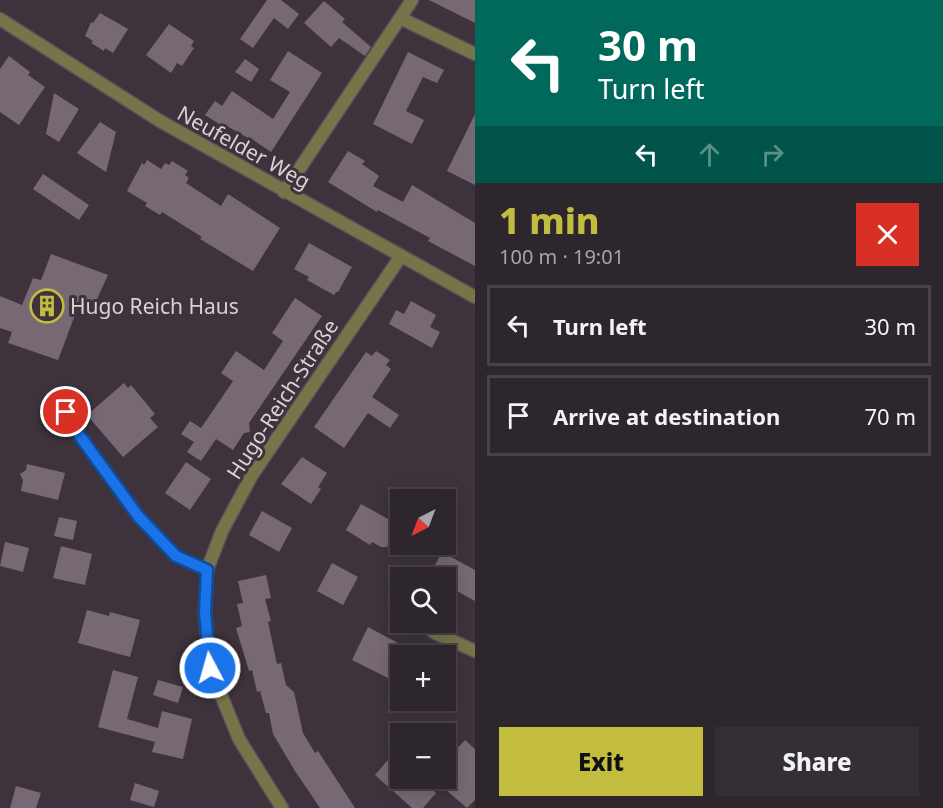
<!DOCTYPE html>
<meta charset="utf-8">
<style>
body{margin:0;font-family:"Noto Sans",sans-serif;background:#362e35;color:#f1f3f6;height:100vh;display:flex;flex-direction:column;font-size:22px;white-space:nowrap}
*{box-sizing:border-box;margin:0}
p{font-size:20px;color:#a7a5aa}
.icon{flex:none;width:33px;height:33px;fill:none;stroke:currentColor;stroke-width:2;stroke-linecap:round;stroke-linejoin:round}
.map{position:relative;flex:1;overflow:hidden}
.sheet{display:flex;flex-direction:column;background:#2e262d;width:468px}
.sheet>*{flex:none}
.hud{background:#00695c;color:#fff;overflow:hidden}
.needle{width:39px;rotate:222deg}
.tools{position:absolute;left:390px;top:489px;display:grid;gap:12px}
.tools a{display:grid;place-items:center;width:66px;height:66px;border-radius:0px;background:#2e262d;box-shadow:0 3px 15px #0003,0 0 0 2px #494349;font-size:30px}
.pin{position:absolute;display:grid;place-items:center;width:51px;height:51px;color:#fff;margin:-26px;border:3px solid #fff;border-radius:50%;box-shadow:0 2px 6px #0007}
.me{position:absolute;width:66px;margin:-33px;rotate:354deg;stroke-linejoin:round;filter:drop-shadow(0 0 4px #0008)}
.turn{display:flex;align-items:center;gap:21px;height:126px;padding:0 24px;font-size:27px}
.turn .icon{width:78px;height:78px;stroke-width:2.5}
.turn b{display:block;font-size:42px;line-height:51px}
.lanes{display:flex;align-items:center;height:57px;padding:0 24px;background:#0003;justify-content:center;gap:30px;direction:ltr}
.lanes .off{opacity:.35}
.round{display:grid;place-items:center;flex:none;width:63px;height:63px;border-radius:0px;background:#362e35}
.head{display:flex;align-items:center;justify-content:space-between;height:102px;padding:0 24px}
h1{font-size:36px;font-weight:800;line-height:45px;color:#c2bd3f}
.cta{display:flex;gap:12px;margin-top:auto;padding:12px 24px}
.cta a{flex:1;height:69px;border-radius:0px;background:#c2bd3f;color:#111;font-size:24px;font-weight:800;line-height:69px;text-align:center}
.cta a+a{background:#362e35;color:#f1f3f6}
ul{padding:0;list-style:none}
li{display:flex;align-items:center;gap:18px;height:81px;margin:0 12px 9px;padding:0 12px;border:3px solid #494349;border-radius:0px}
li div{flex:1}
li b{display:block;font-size:22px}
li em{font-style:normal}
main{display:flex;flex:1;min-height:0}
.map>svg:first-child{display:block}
.building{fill:#766973}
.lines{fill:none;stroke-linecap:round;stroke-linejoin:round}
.service-casing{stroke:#5a4f58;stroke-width:12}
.minor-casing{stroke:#5a4f58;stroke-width:15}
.service{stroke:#767549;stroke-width:9}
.minor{stroke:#767549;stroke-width:12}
.route-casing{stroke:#114b97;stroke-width:15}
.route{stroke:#1a73e8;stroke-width:10}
.labels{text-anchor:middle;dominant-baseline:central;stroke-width:6;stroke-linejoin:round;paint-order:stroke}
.street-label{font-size:21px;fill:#d8d1d6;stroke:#3e333c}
.poi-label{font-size:21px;fill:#d8d1d6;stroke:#3e333c;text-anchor:start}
</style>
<main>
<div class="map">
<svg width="475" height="808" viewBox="0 0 475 808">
<rect width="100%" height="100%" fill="#3e333c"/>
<path class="building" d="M267,0H281L299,14L288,29L274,18L253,48L240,39Z
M429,0H475V23Z
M324,1L345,19L342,22L371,47L365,56L339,38L331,47L304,23Z
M100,13L128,29L113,53L105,48L104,51L91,43L93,41L85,36L91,22L93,23Z
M169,24L194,41L191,46L194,48L182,66L177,63L171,73L146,55Z
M288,51L322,73L271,152L249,137L248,138L225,125L224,127L205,115L215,101L222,106L232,91L273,119L290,92L270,80Z
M408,52L444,70L437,83L423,77L406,111L424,120L412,144L373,124Z
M9,56L30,72L28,75L45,87L19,125L0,112V69Z
M245,59L259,69L251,82L235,72Z
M54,93L79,109L59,142L46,134Z
M475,114V185L447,171Z
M100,122L116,132L106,172L77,153Z
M348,151L365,161L362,164L379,176L373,186L403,202L412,185L475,223V266L428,241L430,238L378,210L377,212L328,182Z
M147,160L161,169L165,163L169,165L172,161L188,171L185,175L189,178L186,183L221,206L228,194L280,228L253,271L200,239L202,237L162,212L160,215L145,206L147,203L127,191L142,163L144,165Z
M43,174L89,205L79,220L33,189Z
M309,243L352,267L338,292H336L334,295L307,280L309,277L294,269Z
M51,254L108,275L91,312L78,307L58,360L8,343L12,332L0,328V296L22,305L33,278L41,280Z
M295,298L322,316L249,423L250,432L244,433L233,450L216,439L201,461L187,452L194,442L181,434L190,421L201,428L233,381L221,373L236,351L264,370L283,341L272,333Z
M411,301L436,315L430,327L440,332L432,348L389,324L396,310L404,314Z
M376,351L390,360L386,365L391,369L372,397L399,415L390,428L368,413L344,448L314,427L366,352L372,356Z
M124,383L128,388L131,385L155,414L150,418L158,427L123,457L87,415Z
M302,457L327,473L318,487L321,489L311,504L281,484Z
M186,462L211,479L190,510L165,493Z
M27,464L65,473L58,500L21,491L23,480L20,474L26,470Z
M361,504L399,525L387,547H381L372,542L370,545L346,530Z
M262,511L292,528L279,552L249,535Z
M59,517L77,521L73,540L54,536Z
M5,542L29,548L23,572L0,566Z
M61,546L92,554L85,585L53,578Z
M442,552L475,570V601L446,585V578H428Z
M332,563L358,577L343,605L317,591Z
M266,575L271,598L265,599L271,621L268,622L277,664L281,663L286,685L294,692L303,733L315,753L318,751L355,808H320L295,771L273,734L269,713H266L260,691L257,692L252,670L249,671L236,628L242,626L237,604L243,603L238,581Z
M87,610L109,616L110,612L140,620L130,657L78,643Z
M368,627L400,644V684L352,660Z
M113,670L138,677L127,719L158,728L162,711L192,719L183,759L152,752L155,742L98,727Z
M158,680L183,687L178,703L153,695Z
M465,740L475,749V800L467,808L446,790V765L453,757L451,755Z
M392,755L400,762V778H419L436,793L423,808H412L375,775Z
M135,783L159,791L154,807L130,800Z
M16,786L41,793L36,808H10Z"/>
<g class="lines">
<defs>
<path id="service" d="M59,396L74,428L138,516L176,556L207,570"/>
<path id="minor" d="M400,18L475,54
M0,19L160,121L475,297
M284,192L412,0
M395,601L400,605
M422,622L435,633L475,651
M282,808L239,739L210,668L205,613L207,570L222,531L252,475L401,256"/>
</defs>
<use href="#service" class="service-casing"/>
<use href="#minor" class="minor-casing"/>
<use href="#service" class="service"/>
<use href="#minor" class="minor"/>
</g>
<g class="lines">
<defs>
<path id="route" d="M66,412L74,428L138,516L176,556L207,570L205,612L210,668"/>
</defs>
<use href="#route" class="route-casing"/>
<use href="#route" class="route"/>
</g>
<defs>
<symbol id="building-ring" viewBox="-11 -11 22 22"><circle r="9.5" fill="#3e333c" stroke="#c2bd3f" stroke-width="1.5"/><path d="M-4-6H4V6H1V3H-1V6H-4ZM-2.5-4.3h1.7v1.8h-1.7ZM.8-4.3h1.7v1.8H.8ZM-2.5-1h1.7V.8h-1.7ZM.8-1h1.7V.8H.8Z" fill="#c2bd3f"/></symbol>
</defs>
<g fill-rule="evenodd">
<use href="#building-ring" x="28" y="287" width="38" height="38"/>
</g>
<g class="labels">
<g class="street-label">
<text transform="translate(244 147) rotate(29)">Neufelder Weg</text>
<text transform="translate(282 399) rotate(-57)">Hugo-Reich-Straße</text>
</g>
<g class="poi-label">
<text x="70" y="306">Hugo Reich Haus</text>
</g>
</g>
</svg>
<div class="tools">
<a><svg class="needle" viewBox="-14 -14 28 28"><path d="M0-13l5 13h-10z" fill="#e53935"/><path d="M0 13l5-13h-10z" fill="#a7a5aa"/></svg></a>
<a><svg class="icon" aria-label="search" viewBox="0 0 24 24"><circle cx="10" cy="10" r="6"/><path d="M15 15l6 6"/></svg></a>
<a>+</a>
<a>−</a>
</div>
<div class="pin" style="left:66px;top:412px;background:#d93025"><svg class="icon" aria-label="arrive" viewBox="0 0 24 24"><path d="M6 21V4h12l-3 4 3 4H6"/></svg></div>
<svg class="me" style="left:210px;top:668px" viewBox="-20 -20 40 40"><circle r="17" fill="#1a73e8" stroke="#fff" stroke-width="3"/><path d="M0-11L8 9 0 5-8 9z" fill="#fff"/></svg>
</div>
<section class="sheet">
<div class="hud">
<div class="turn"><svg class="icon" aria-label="left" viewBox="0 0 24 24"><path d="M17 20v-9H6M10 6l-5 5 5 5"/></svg><div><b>30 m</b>Turn left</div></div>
<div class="lanes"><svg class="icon" aria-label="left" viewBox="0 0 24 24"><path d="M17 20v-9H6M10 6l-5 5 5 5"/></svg><svg class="icon off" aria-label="ahead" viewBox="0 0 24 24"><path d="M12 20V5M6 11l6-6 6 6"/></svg><svg class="icon off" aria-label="right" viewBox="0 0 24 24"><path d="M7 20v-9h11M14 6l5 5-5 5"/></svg></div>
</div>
<div class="head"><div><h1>1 min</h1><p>100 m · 19:01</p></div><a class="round" style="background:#d93025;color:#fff"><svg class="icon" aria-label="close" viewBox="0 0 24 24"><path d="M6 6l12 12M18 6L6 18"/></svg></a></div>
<ul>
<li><svg class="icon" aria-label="left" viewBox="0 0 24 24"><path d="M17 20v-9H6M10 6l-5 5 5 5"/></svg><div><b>Turn left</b></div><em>30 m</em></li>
<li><svg class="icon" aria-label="arrive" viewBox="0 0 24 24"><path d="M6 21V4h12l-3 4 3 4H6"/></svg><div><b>Arrive at destination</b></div><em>70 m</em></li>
</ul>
<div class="cta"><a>Exit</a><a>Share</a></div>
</section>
</main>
